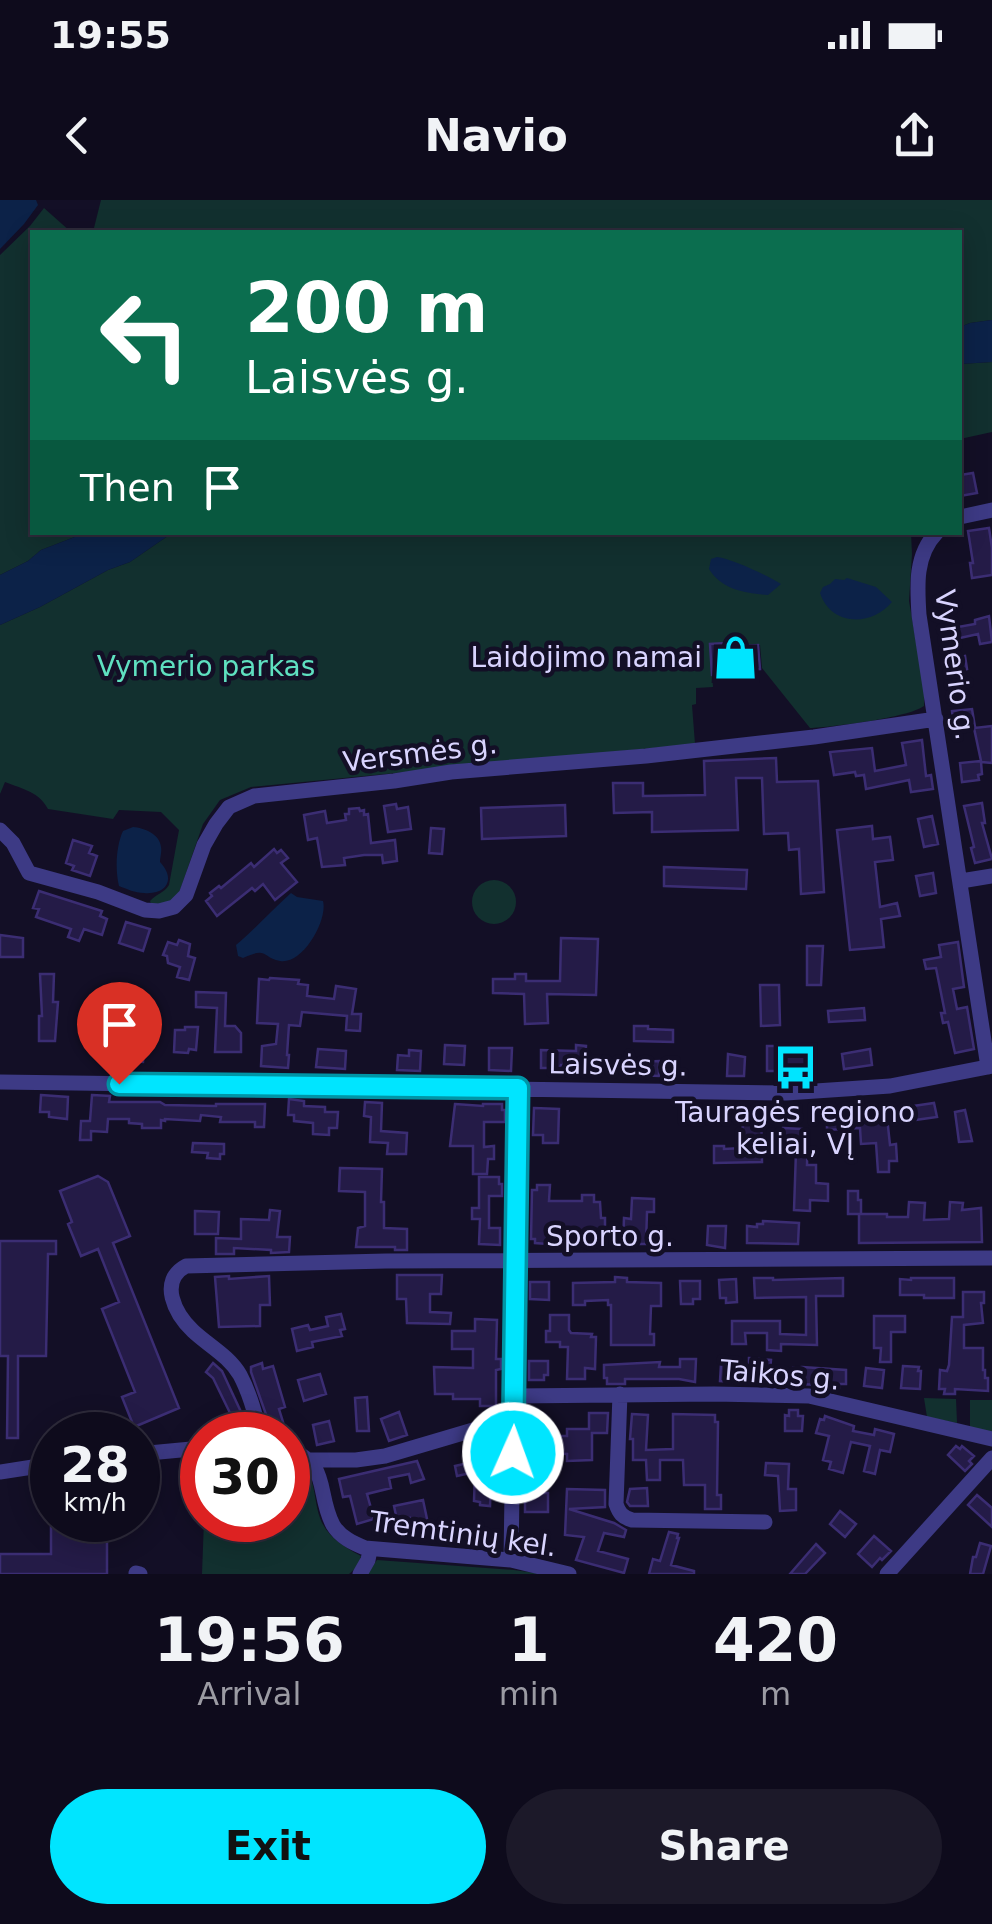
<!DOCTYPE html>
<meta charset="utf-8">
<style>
body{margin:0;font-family:"DejaVu Sans",sans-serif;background:#1c1929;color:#f1f3f6;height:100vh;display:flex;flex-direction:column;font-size:38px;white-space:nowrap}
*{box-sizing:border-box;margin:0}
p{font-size:32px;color:#9b9ba3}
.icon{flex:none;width:55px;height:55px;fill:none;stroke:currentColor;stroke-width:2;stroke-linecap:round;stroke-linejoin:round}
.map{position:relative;height:1374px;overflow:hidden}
.sheet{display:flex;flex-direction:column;background:#0e0b1c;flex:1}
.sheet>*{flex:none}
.banner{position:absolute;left:30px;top:30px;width:932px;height:305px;border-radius:0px;box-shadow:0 5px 25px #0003,0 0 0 2px #2e2b3b;background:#0b6e4f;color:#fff;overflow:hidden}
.speed{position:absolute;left:30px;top:1212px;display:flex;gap:20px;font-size:50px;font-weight:700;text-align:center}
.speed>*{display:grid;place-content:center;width:130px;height:130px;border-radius:50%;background:#0e0b1c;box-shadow:0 5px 25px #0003,0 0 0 2px #2e2b3b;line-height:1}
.speed small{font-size:25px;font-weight:400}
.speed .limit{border:15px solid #d22;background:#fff;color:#111}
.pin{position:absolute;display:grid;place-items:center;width:85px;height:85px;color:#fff;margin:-102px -42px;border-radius:50% 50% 50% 0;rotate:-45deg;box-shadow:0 0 10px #0007}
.pin .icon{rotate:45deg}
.me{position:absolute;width:110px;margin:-55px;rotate:2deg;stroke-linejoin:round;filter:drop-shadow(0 0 8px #0008)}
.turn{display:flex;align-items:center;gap:35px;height:210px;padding:0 50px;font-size:45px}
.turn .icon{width:130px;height:130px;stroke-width:2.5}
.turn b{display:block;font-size:70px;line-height:85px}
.then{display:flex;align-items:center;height:95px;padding:0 50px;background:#0003;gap:20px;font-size:38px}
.eta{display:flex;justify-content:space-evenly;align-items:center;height:170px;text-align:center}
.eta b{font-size:60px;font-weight:600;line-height:70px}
.cta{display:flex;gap:20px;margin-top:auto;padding:20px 50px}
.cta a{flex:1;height:115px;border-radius:60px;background:#00e5ff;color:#111;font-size:40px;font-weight:600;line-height:115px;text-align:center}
.cta a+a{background:#1c1929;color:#f1f3f6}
.status{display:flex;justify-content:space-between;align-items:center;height:70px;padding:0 50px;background:#0e0b1c;direction:ltr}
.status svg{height:28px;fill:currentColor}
header{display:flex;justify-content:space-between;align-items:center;height:130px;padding:0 50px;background:#0e0b1c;font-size:45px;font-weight:600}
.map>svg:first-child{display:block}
.green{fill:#12302f}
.water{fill:#0c2248}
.building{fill:#241b47;stroke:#3b2d73;stroke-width:2.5}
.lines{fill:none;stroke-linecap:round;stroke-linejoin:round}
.minor{stroke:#3d3a85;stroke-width:15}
.route-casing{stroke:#0095a6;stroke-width:25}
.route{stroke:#00e5ff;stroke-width:18}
.labels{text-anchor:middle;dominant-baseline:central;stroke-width:9;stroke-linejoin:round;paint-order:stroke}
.poi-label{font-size:28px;fill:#d9d4ff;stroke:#130f26;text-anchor:end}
.street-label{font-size:28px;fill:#d9d4ff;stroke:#130f26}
.park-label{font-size:28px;fill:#5fe0c0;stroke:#130f26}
</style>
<div class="status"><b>19:55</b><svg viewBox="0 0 49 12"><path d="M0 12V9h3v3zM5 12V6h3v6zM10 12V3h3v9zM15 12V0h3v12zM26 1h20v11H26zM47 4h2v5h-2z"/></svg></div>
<header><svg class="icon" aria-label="back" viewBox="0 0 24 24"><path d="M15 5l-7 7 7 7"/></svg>Navio<svg class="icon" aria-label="share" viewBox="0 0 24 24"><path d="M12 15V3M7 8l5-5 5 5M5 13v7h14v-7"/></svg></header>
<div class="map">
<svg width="992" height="1374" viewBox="0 0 992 1374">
<rect width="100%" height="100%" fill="#130f26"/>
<path class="green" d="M101,0H992V120L970,123L960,127V32H93Z
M44,8L71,32H32V332L85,333L41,350L28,361L0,375V55L30,26Z
M992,162V232L960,239V164Z
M172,333H911L912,354L909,401L924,488V506C907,518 833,527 810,528L762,468L760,445L744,446L743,442L710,444L713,487L696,488V504L692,505L695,544L251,587L220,600L203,624L178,696L169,703L152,706L150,701C156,694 164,693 169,685L179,630L161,612L119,610L113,619L48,609C39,592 23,589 5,582L0,594V425L40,407L108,370L130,362Z
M472 702a22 22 0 1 1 44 0a22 22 0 1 1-44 0Z
M924,1198L956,1199L957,1223L927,1217Z
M970,1200H992V1232L970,1227Z
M288,1257C319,1271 311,1291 320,1318C327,1337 344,1347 361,1356L358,1366L349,1374H202L204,1320H288Z
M377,1360L514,1370L542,1374H367Z"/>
<path class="water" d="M0,0H36L38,5L24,24L0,49Z
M992,120V162L960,164V127L970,123Z
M85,333H172L130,362L108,370L40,407L0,425V375L28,361L41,350Z
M717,357C733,359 768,376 781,384L768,395C745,393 722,390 709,369L711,359Z
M847,378L876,387L892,402C871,427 831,426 820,393L823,387L830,384L835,379L844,380Z
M133,627C144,628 160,634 161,647C162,652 160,657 160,662C176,679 167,695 144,693C135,693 127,689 119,686C115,670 116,646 123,631Z
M291,693L297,697L323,701C328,720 303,765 280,761C262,758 268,746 243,758L238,756L236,745C254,730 272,710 291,693Z"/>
<path class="building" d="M973,273L977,293L960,296V275Z
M989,328L992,348V375L972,378L970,363H973L968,331Z
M989,416L992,442L980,444L978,434L960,438L958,427L975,424V420Z
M744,442V446L758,445L760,469L745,470V473L712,475L710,444Z
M965,456L967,469L963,470L964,474L947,477L944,460Z
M972,509L975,527L954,530L952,511Z
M992,526V563L981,562L982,574L978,575L979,580L962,582L960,563L981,561L974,528Z
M922,540L926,576L931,575L933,589L911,592L909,580L866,589L864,575L856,576L855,572L834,575L830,552L872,548L875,571L906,565L902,543Z
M776,558L777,582L818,581L824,692L801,694L799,649L789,650L788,633L764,634L762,578H736L738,630L652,632V612L614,613L613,583H643V596L705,595L704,561Z
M982,603L985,623H982L992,659L975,663L971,648L974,647L964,606Z
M396,604L397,609L408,607L411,629L388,632L384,606Z
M565,605L566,636L482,639L481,608Z
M359,608L360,611L364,610V615L368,614L371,643L395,640L397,661L383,663L382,655H364L344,658L345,665L322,667L317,638L308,640L304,615L325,611L327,623L346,620L345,614H349V609Z
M932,616L938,644L924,647L918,619Z
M872,626L873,639L890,637L893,660L875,662L880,707L897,703L900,716L881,719L884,747L850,750L837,630Z
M431,628L444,629L442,654L429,653Z
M73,640L92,646L89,653L97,656L90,676L72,670L74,666L66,663Z
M274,649L277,653L281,650L288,658L281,663L297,682L275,700L263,684L255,691L252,688L217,716L206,701L212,696L210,693L219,686L221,688L251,663L254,667Z
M664,667L747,670L746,689L664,686Z
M933,673L936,693L920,696L916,676Z
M39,691L102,711L100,716L107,719L102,735L84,729L79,741L68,737L71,729L36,717L39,709L33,708Z
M126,722L150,729L143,751L119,743Z
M0,735L23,738V757H0Z
M561,738L598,739L596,795L547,794L548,823L525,824L524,794L493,793V779H515V774H526V781H560Z
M179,740L190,744L188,756L195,758L189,780L177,777L180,767L168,763L167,756L163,755L168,742L177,745Z
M958,742L964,787L953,789L957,809L967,807L974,849L955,853L948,822L943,823L941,813H945L936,768L926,769L924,760L941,757L939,745Z
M807,746H823L821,785H807Z
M40,774H54L53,802H58L55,841H39V816H42Z
M270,778L299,780L298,784L308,785L307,796L334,799L336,786L356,789L352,814H361L360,831L346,830L347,816L302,812L300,826L289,825L287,855H289L288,868L261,866L262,846L276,844L278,824L257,823L259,779L269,780Z
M760,785H779L780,825L761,826Z
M196,792L226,793L225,826H235L241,833V852H215L217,808L196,807Z
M141,807L154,808L152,826L145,825L143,862L128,861L130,821L117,820L119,808L140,810Z
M864,808L865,820L829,822L828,811Z
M634,826H648V829L673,830V842L634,841Z
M185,827H198L196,850L189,849L188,853L174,852L175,830H185Z
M445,845L465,846L464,865L444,864Z
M576,845L586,846L585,866L561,865L560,868H541V850L576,851Z
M767,846H808V871H767Z
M489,848H512L511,871L489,870Z
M318,849L346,851L345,869L316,867Z
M870,849L872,865L844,869L842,854Z
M409,850L421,851L420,871L397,870L398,855L409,856Z
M728,854L745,857L744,876H727Z
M659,861V876L635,875V862Z
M41,895L68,897L67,919L49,917V912H40Z
M92,895L110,896L109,902H160L165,905L216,906V904H265L264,927H255V922H220L221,917L201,915L200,921L165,919V921L161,920V928H142V924L129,923V919H108L107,932L91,931V940H80L81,921H90Z
M289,899L304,901V906L325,907V912H338L337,928H329V935L313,934V923L294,921V915H288Z
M365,902L382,903L381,931L407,933L406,954H387L388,943L370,942L371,917L364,916Z
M934,903L937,917L908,921L906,907Z
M455,904L483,906V904H502V910H505V922H484V947L494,946V959H488L487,974H473V946H450Z
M534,908L559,909L558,943H543V935H533Z
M886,908L890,945L896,944L897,961H889V972H878L876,943L861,944L860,928L827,930V913Z
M965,910L972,941L959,942L955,912Z
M743,911H761L762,962L714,963V946H724V949L742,948Z
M783,928L802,929V932L808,933L807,965H816V983L828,984V1001L810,1000V1011L794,1010L796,951L782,950Z
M193,943L224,944V954H220V959L207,958L208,953L192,952Z
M340,968L382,969L381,1002H384V1028L407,1029V1050H395V1047H356L358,1028L365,1026V992L339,991Z
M98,976L108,982L130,1036L113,1043L179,1208L134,1227L122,1197L135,1192L102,1109L119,1102L98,1049L81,1056L68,1024L72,1022L60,991Z
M479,977H499V984H502V996H489V1028H500V1045L479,1044L480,1019H472V1008H479Z
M537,985H550L549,1001H582V995H594V1002H600L601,1018H605V1046H586V1039H547V1044L535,1043V1039H531L532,990H537Z
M848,991H858V1000H861V1014H887V1017H908L909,1002L925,1003L924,1020L949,1019L950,1002L963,1003L962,1010L981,1008L982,1042L859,1043V1014H848Z
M632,998L654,999V1012H647L646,1044H623L624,1018L631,1019Z
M270,1010L280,1011L277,1037H290L289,1052L271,1053V1050L234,1048V1054H216V1038L241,1039V1019L269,1020Z
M195,1011L219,1012L218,1034H195Z
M763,1021L799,1023L798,1044L747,1043V1026L757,1027V1024H763Z
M708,1026H726L725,1048L707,1045Z
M0,1041H56V1054H48L46,1156H18V1238H7L8,1156H0Z
M397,1075H442L441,1094H430V1112L451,1113L450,1124L407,1123L406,1099H397Z
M229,1076V1079L269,1076L270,1105H260V1126L219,1127L215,1077Z
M615,1077L627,1078V1082L661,1083V1106H651L650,1134H654V1145H611V1105H608V1100L585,1101V1105H573V1083L615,1082Z
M754,1078H773V1080L843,1078V1096H816L817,1145L781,1144V1151L767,1150V1133H745L746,1144H732V1121H780V1134L806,1135V1097L755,1098Z
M911,1078H954V1098H924V1095H900V1079L911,1080Z
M736,1079L737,1102L726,1103V1098H720L719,1080Z
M680,1081H700V1099H693V1104H681Z
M530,1082H549V1100L530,1099Z
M963,1092H984V1103H981L983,1123L964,1125V1148H983V1170H985V1178H988V1191L955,1189V1194H944L945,1189H939L940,1170L947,1171L949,1165L952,1117H963Z
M341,1114L345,1129L340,1130L342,1136L312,1142L313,1147L297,1151L292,1129L308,1125L310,1130L328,1126L326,1117Z
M550,1115H569V1130L571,1133L592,1134L591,1137H596L595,1169L585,1168V1179H567L568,1147H560V1142H546V1131H550Z
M874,1116H905V1132H891V1162H880L881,1148H874Z
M475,1119L497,1120L496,1159H501V1169L496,1170V1206H480V1199H453V1194H435L434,1167L473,1168V1149H452V1131H475Z
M749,1158L771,1160L769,1184L720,1181L721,1164L749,1166Z
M680,1159H696L695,1182L679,1179H625V1184H607V1178H604V1165L660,1162L659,1167H680Z
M529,1161H548V1175H544V1180H529Z
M213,1163L222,1171L241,1212L230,1213L213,1178L206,1172Z
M262,1163L263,1169L273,1166L285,1207L279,1209L283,1222L270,1226L251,1172V1167Z
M903,1166L919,1167L918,1171H921L920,1189L901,1188Z
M802,1167L846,1170V1184H839V1188H828V1185L792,1184L793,1168Z
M866,1168L884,1170L882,1188L864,1186Z
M320,1174L326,1194L304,1201L298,1180Z
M367,1197L369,1231H357L355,1198Z
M789,1210H798V1216H803L802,1231H785V1215L789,1216Z
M399,1212L407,1235L389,1241L381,1219Z
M589,1213H608L607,1233H592V1260L567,1261V1254L545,1253V1268H527L526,1214L545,1215L544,1236H567V1229H589Z
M632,1214L648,1215L646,1250L673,1249V1214L715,1215V1222H718L717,1295H721V1309H705V1285H684L683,1260H660V1280H647L646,1260H633V1239H630Z
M825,1216L854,1226L853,1231L874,1235L875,1229L894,1234L890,1252L880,1250L875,1274L864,1271L870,1246L851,1242L843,1273L829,1269L831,1262L823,1260L829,1236L816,1233L820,1219L824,1220Z
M329,1221L334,1241L317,1245L313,1225Z
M956,1246L960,1249L962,1246L974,1256L969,1261L972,1264L965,1271L948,1255Z
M477,1248L492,1249L490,1306L480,1305V1302L474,1301L475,1272L457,1276L455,1266L477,1261Z
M417,1261L424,1279L411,1283L409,1274L389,1278L391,1288L367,1294L374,1319L357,1324L350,1296L343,1297L339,1279Z
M766,1263L789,1264L788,1289H796V1310L780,1311L778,1276L765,1275Z
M647,1288L648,1306H630L627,1302L630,1289Z
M567,1289L605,1290V1307L569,1309L614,1323L626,1330L624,1337L604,1333L598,1351L628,1359L624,1373L576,1360L584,1337L565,1335Z
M525,1293H548V1312H525Z
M977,1295L992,1308V1327L968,1305Z
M423,1300L430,1333L414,1337L410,1318L397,1320L394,1306Z
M840,1311L856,1324L845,1337L830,1324Z
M51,1320L107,1321V1374H0V1354H51Z
M669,1332L678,1334L677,1338H679L671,1365L694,1371V1374H649L653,1359L660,1361Z
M874,1336L891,1351L882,1360L880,1358L872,1367L858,1354Z
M980,1343L991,1346L983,1374H970L973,1357H976Z
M816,1344L825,1353L805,1374H790Z"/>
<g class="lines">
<path class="minor" d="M960,317L992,310
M937,332C915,355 917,385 919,415L988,867
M0,630L13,643L29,673L98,692L145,710L159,711L174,707L186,695L204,645L216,624L229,607L254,596L394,581L451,572L646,556L814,537L936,519
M961,681L992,676
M0,882L786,893L890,886L992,866
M620,1194L616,1304C619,1313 622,1317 632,1320L765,1322
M515,1196L714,1194L809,1196L992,1239
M260,1235C256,1216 249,1192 240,1175C229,1156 209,1146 193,1131C175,1114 158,1081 186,1066L386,1061L992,1058
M288,1249C331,1264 316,1293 333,1325C340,1337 353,1343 365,1348L511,1360L569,1374
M138,1254L202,1248
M310,1260H356L385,1256L514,1218
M0,1272L52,1264
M511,1360L518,888
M136,1373L140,1374
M360,1374L368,1360L370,1350
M887,1374L992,1258"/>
</g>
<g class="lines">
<defs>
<path id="route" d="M119,884L518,888L513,1253"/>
</defs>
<use href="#route" class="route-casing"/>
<use href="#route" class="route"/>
</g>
<defs>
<symbol id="shop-bare" viewBox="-9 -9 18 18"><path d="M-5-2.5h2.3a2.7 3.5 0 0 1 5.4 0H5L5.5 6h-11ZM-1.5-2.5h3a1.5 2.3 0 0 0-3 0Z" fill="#00e5ff" stroke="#130f26" stroke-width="2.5" paint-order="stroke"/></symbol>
<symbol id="bus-bare" viewBox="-9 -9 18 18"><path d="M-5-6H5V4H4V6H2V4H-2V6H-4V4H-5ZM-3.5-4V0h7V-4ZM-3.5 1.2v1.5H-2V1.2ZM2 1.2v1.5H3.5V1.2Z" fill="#00e5ff" stroke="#130f26" stroke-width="2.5" paint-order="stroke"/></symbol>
</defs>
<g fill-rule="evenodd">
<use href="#shop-bare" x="704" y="426" width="63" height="63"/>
<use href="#bus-bare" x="764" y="836" width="63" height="63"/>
</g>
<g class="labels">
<g class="poi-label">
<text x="702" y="457">Laidojimo namai</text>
<text x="795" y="912" text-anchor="middle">Tauragės regiono<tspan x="795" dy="32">keliai, VĮ</tspan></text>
</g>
<g class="street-label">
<text transform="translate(955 465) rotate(82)">Vymerio g.</text>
<text transform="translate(420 553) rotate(-7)">Versmės g.</text>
<text transform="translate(618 865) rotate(1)">Laisvės g.</text>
<text x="610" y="1036">Sporto g.</text>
<text transform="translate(780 1175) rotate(5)">Taikos g.</text>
<text transform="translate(463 1334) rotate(8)">Tremtinių kel.</text>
</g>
<g class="park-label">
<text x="206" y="466">Vymerio parkas</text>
</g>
</g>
</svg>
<div class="speed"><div>28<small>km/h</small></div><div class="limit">30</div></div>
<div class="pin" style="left:119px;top:884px;background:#d93025"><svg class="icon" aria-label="arrive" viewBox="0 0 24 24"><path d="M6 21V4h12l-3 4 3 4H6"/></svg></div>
<svg class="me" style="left:513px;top:1253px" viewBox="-20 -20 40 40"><circle r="17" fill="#00e5ff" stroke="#fff" stroke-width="3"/><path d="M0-11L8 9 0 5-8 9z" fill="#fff"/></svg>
<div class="banner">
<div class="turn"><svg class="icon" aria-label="left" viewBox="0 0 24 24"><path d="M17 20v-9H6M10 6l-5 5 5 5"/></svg><div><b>200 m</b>Laisvės g.</div></div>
<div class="then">Then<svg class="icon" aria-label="arrive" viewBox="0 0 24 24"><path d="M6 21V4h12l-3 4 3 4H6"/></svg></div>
</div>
</div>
<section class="sheet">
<div class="eta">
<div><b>19:56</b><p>Arrival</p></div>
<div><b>1</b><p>min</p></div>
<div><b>420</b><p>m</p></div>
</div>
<div class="cta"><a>Exit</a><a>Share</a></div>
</section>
